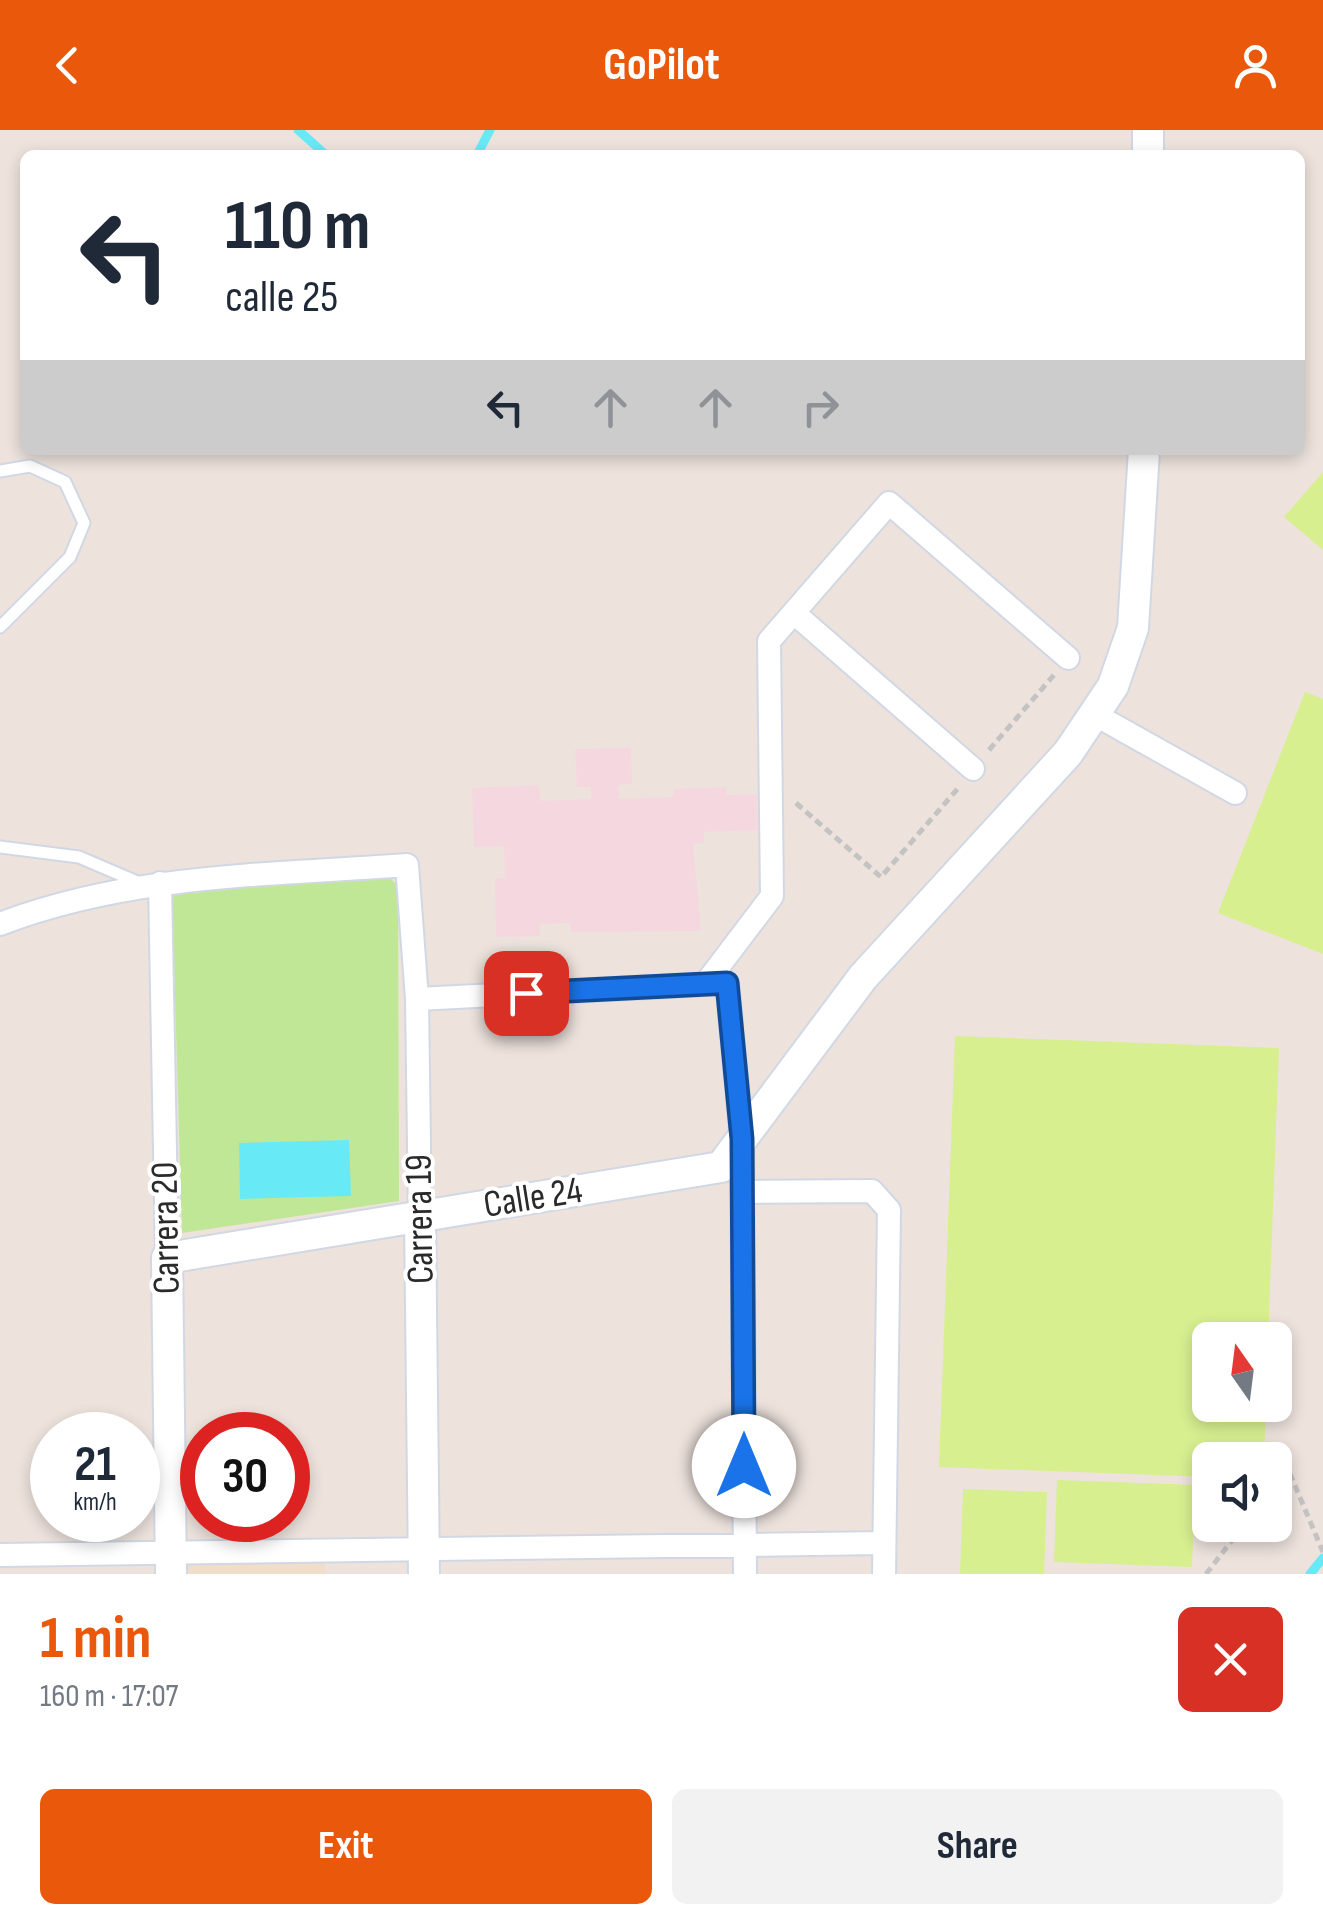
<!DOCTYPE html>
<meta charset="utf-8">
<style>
body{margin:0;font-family:"Sofia Sans Condensed",sans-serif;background:#f2f2f3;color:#1f2937;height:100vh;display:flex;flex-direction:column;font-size:38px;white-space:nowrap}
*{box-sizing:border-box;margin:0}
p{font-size:32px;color:#747a83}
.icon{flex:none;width:55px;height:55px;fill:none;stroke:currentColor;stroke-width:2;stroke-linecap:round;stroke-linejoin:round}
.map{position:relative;height:1444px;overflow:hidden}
.side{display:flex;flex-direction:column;background:#fff;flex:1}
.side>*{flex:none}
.guide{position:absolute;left:20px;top:20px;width:1285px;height:305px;border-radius:15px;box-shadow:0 5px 15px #0003;background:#fff;color:#1f2937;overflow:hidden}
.needle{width:65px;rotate:346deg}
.fabs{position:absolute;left:1192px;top:1192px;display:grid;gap:20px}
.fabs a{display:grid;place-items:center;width:100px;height:100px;border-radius:15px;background:#fff;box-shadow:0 5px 15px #0003;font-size:50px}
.speed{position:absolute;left:30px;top:1282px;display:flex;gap:20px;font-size:50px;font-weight:700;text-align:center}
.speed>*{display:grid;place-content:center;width:130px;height:130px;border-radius:50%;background:#fff;box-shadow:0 5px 15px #0003;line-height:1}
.speed small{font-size:25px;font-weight:400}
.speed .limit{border:15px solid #d22;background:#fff;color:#111}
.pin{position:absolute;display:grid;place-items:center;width:85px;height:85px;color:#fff;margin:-42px;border-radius:20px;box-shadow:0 5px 15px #0006}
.me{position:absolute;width:110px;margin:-55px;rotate:0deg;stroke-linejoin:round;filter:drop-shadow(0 0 8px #0008)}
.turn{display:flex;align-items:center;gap:35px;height:210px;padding:0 40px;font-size:45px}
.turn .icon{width:130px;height:130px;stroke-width:2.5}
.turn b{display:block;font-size:70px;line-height:85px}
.lanes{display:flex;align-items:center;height:95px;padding:0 40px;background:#0003;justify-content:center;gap:50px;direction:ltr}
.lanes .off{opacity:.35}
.round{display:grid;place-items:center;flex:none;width:105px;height:105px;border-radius:15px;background:#f2f2f3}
.summary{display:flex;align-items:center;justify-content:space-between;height:170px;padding:0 40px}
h1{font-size:60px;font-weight:700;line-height:75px;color:#ea580c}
.action{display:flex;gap:20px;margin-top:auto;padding:20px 40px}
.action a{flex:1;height:115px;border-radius:15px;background:#ea580c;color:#fff;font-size:40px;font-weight:700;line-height:115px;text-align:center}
.action a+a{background:#f2f2f3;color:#1f2937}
header{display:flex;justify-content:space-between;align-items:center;height:130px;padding:0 40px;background:#ea580c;color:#fff;font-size:45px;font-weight:700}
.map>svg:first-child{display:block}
.education{fill:#f0ddca}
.medical{fill:#f5d8df}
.green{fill:#c0e795}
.pitch{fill:#d8ef90}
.water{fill:#68eaf6}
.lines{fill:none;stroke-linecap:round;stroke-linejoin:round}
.stream{stroke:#68eaf6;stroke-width:9}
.lane-casing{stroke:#d1d8e4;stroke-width:15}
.street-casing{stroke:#d1d8e4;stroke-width:26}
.secondary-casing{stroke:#d1d8e4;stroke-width:34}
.path{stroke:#c3c3c3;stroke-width:5;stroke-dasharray:8 5;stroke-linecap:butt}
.lane{stroke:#fff;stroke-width:11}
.street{stroke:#fff;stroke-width:22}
.secondary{stroke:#fff;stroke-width:30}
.route-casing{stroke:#114b97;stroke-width:25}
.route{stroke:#1a73e8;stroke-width:18}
.labels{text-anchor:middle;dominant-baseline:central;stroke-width:8;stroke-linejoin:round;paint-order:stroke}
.street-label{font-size:38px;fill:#2a2a2a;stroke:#fff}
</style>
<header><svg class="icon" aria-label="back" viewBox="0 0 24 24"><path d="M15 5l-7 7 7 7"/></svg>GoPilot<svg class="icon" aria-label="person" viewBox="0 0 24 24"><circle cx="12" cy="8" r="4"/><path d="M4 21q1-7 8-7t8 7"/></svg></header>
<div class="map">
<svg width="1323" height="1444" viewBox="0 0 1323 1444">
<rect width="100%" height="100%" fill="#ede2dc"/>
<path class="education" d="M183,1433H325L326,1444H183Z"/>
<path class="medical" d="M631,618L632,654L618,655L619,669L673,667L674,659L726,657L727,665L757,664L758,700L704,702V713L693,714L701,801L571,802L570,793L540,794V806L496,807L495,748H505L504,716L474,717L472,658L539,655L540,671L591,669V657H577L575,619Z"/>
<path class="green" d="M390,748L398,756L399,1071L182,1103L172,762Z"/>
<path class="pitch" d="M1323,342V420L1284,387Z
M1305,562L1323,569V824L1218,783Z
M955,906L1279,918L1268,1210H1210V1275H1266L1264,1330H1210V1347L939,1337Z
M1057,1350L1195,1355L1192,1437L1054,1432Z
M963,1359L1047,1362L1044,1444H960Z"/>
<path class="water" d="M349,1010L351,1066L240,1069L239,1013Z"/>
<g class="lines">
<path class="stream" d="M298,0L326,25
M477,25L490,0
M1310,1444L1323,1428"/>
<defs>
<path id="lane" d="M0,341L30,336L65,352L84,393L70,427L0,497
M0,717L79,727L142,754"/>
<path id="street" d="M794,483L973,639
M1094,584L1235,663
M160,753L167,1128
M0,794C130,744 270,745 407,735L417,869L420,1087
M706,853L772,766L769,511L889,373L1068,528
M417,869L727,853L742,1009L745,1444
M742,1062L872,1061L889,1080L884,1444
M0,1425L884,1413"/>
<path id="secondary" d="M1148,25V0
M420,1087L424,1444
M171,1444L167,1128L721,1037L863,847L1068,623L1113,556L1133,498L1144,320"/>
</defs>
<use href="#lane" class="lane-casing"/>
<use href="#street" class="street-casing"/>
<use href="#secondary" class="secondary-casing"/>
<path class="path" d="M989,620L1054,545
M796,673L881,747L960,656
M1275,1356L1288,1339L1323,1422
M1206,1444L1244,1395"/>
<use href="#lane" class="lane"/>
<use href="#street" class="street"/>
<use href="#secondary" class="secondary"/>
</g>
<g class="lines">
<defs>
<path id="route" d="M526,863L727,853L742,1009L744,1336"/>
</defs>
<use href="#route" class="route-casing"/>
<use href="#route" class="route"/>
</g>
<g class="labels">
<g class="street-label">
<text transform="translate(533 1068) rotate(-9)">Calle 24</text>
<text transform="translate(420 1089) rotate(-91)">Carrera 19</text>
<text transform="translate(166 1098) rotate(-91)">Carrera 20</text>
</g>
</g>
</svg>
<div class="fabs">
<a><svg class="needle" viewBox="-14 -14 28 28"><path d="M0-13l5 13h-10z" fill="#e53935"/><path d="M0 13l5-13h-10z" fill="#747a83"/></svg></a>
<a><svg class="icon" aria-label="sound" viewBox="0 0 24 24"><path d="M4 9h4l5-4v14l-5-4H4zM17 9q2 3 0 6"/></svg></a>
</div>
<div class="speed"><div>21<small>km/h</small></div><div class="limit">30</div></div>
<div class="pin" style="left:526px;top:863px;background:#d93025"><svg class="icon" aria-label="arrive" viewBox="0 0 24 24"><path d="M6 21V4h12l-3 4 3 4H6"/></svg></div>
<svg class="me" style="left:744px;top:1336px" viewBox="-20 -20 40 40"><circle r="19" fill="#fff"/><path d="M0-13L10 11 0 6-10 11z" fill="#1a73e8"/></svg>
<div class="guide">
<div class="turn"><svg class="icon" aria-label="left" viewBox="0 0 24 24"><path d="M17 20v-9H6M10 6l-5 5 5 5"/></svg><div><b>110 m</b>calle 25</div></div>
<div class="lanes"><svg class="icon" aria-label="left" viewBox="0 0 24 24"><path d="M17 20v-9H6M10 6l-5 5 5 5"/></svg><svg class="icon off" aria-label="ahead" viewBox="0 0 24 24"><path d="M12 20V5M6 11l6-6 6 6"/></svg><svg class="icon off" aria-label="ahead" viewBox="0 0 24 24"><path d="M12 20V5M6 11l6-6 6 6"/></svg><svg class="icon off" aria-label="right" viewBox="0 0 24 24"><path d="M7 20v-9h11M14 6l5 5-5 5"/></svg></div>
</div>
</div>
<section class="side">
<div class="summary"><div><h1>1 min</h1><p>160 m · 17:07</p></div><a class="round" style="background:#d93025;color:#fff"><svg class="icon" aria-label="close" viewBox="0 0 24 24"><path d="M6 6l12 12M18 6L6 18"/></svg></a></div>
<div class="action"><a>Exit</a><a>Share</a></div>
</section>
